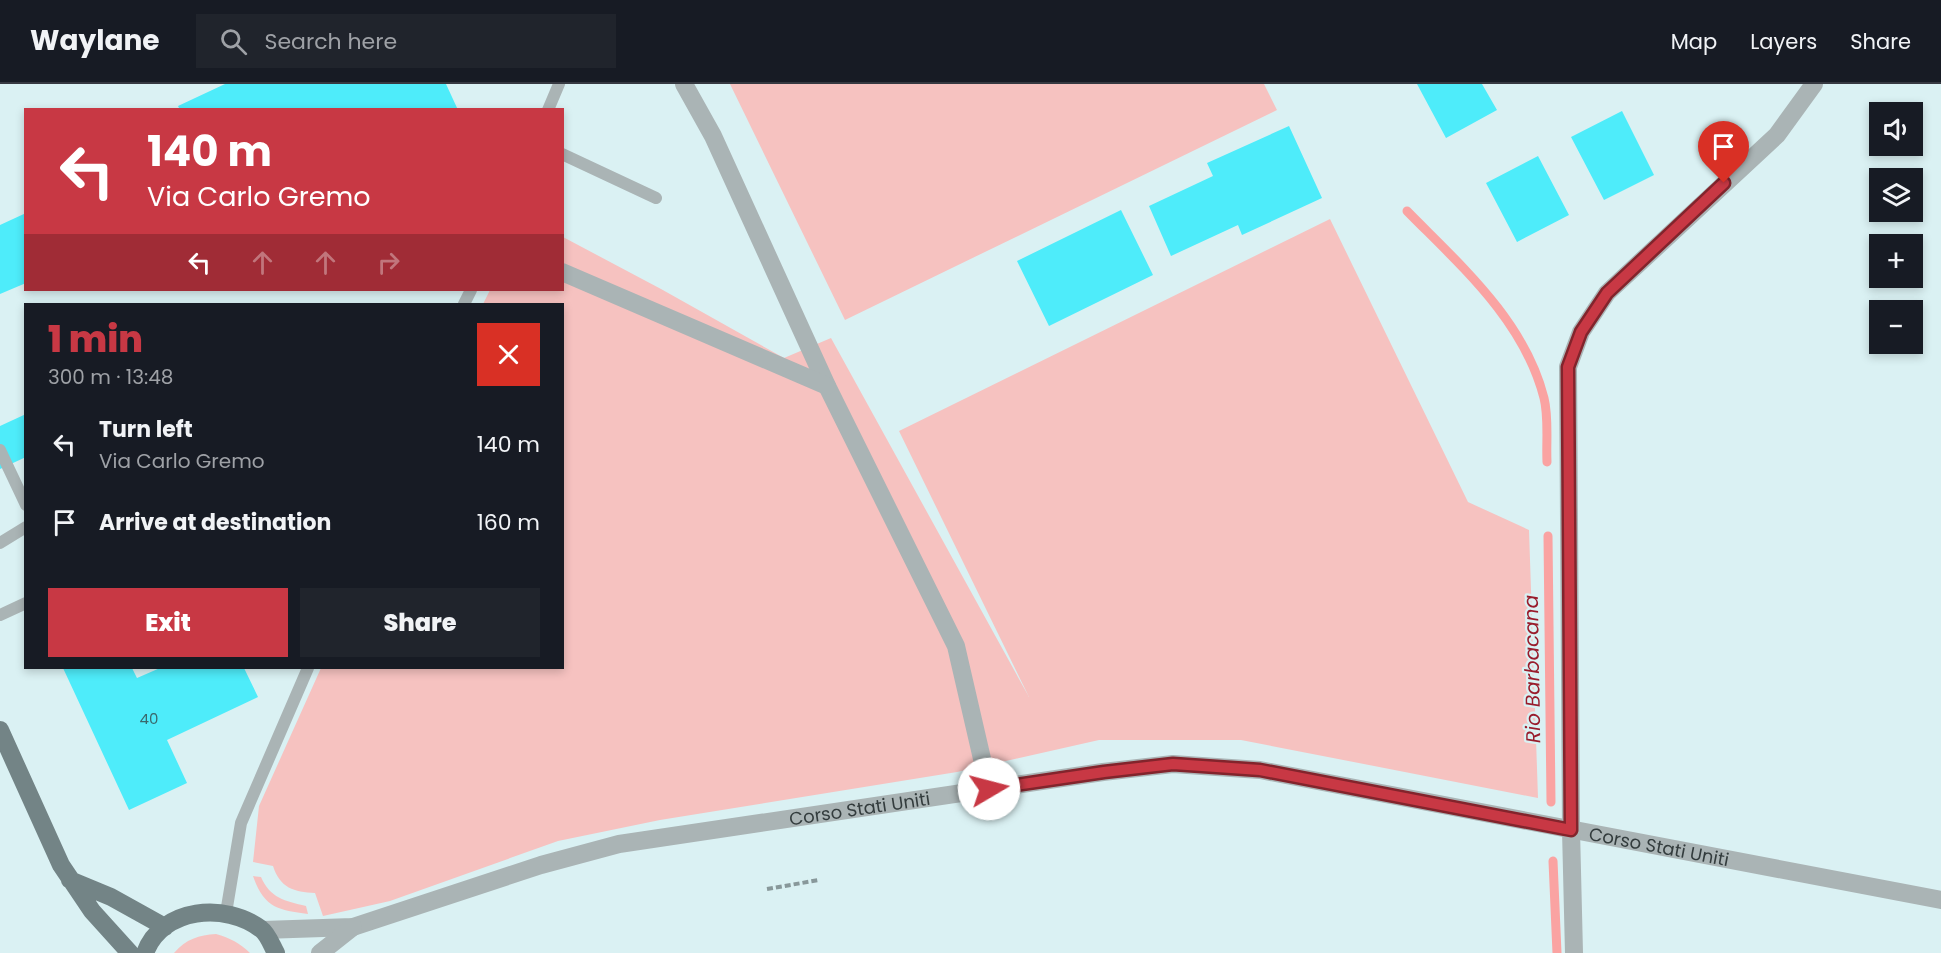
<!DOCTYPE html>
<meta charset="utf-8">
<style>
body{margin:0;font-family:Poppins,sans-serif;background:#20242c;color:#f1f3f6;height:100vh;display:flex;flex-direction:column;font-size:22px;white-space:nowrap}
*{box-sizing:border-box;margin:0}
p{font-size:20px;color:#9ea1a6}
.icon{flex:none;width:33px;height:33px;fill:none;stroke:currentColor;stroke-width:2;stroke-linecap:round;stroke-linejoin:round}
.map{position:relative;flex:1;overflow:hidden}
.side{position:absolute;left:24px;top:219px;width:540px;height:366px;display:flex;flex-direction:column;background:#171b24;border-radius:0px;box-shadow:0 3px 9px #0003}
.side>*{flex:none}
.hud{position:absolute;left:24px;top:24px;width:540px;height:183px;border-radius:0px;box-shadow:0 3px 9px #0003;background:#c83844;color:#fff;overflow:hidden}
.tools{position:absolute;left:1869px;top:18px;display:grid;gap:12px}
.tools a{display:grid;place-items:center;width:54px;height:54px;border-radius:0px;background:#171b24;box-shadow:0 3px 9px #0003;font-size:30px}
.pin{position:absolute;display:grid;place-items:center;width:51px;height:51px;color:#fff;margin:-62px -26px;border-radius:50% 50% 50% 0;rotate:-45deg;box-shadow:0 0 6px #0007}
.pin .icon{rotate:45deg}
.me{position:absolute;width:66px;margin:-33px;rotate:82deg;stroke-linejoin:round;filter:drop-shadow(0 0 4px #0008)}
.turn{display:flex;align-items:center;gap:21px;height:126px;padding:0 24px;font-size:27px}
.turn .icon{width:78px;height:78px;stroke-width:2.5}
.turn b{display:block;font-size:42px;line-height:51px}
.lanes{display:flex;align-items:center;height:57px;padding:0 24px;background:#0003;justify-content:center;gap:30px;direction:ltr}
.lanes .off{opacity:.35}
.round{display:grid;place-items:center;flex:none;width:63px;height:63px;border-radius:0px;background:#20242c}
.overview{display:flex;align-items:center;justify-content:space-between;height:102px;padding:0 24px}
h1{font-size:36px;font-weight:800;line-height:45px;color:#c83844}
.cta{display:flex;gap:12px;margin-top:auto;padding:12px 24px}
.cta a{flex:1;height:69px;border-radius:0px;background:#c83844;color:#fff;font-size:24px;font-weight:800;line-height:69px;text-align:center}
.cta a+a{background:#20242c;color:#f1f3f6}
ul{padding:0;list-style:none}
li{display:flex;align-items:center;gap:18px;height:78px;padding:0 24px}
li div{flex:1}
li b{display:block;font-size:22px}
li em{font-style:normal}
header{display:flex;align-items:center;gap:36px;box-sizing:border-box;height:84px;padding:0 30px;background:#171b24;border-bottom:2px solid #363941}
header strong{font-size:28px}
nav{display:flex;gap:33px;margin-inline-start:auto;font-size:21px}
.search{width:420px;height:54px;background:#20242c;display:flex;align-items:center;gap:15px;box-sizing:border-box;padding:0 21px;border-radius:0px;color:#9ea1a6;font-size:22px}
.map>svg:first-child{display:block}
.green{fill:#f6c2c0}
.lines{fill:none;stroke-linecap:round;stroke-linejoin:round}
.stream{stroke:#faa3a2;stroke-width:9}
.building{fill:#4eecfa}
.path{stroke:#88989a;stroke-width:4;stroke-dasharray:6 3;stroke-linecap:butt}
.lane{stroke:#aab4b5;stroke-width:12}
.street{stroke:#aab4b5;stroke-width:18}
.primary{stroke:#738486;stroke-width:18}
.route-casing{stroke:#82242c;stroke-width:15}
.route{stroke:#c83844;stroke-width:10}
.labels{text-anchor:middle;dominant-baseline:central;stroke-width:4.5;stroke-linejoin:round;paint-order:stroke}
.number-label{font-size:15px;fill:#3a686c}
.street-label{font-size:18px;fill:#333c3d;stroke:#daf1f3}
.water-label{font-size:20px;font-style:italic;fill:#991c2c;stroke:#daf1f3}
</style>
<header>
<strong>Waylane</strong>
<div class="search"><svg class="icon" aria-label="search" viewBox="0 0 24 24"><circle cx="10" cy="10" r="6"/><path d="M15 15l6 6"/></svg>Search here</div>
<nav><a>Map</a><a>Layers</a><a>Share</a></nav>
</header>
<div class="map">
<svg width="1941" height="869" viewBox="0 0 1941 869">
<rect width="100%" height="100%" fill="#daf1f3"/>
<path class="green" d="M730,0H1264L1277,26L845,236Z
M1330,135L1468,418L1529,446L1538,714L1241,656H1099L957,688L660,736L558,757L390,817L323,832L315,809C294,808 280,804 273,782L253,778L259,722L321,584H562V220H483L490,206H562L563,153L661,205L784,274L831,254L1029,613L899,347Z
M253,792L261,793C270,814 285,817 306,822L308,830C278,826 264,824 253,792Z
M216,850C230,854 240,859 250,869H174C186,855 199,851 216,850Z"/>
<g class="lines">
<path class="stream" d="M1407,127C1461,182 1524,236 1544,314C1549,334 1546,358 1547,378
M1548,452L1551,718
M1553,777L1557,869"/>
</g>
<path class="building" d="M225,0H446L458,26H180L178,22Z
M1417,0H1482L1497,26L1446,54Z
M1622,27L1654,91L1604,116L1571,53Z
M1289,42L1322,114L1242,151L1238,141L1171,172L1149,122L1213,92L1207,79Z
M1538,72L1569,131L1517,158L1486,99Z
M1121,126L1153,191L1049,242L1017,177Z
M26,129V199L0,210V141Z
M26,330V373L0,385V342Z
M63,584H132L137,594L160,584H244L258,613L167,656L187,699L129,726Z"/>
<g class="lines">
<path class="path" d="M767,805L819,796"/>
<path class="lane" d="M548,26L559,0
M562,70L656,114
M464,220L471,206
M0,366L26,421
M0,459L26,443
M0,531L26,519
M226,829L241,739L308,584"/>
<g class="street">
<path d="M684,0L713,52L827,302L956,562L989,705"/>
<path d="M562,188L827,302"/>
<path id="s1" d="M263,846L353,843L541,781L619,760L1103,688L1173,680L1260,686L1941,816"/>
<path d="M320,869L353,843"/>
<path d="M1574,869L1571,746L1568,283L1581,248L1607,209L1777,51L1814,0"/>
</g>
<path class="primary" d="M0,646L61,781L92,827L130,869
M70,796L111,813L165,843
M145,869C162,823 226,818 261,845C268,850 272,862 276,869"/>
</g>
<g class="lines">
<defs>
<path id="route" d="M989,705L1104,688L1173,680L1260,686L1571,746L1568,283L1581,248L1607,209L1724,99"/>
</defs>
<use href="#route" class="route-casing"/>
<use href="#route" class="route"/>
</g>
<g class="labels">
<g class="number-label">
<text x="149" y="634">40</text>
</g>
<g class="street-label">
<text stroke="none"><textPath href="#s1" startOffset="612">Corso Stati Uniti</textPath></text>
<text stroke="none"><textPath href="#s1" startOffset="1422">Corso Stati Uniti</textPath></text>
</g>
<g class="water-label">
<text transform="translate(1532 585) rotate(-91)">Rio Barbacana</text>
</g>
</g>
</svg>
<div class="tools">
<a><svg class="icon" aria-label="sound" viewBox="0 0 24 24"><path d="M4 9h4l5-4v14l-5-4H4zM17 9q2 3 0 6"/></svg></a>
<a><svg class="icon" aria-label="layers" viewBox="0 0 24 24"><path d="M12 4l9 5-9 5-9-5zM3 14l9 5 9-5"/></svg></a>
<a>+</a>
<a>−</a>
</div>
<div class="pin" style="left:1724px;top:99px;background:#d93025"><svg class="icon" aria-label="arrive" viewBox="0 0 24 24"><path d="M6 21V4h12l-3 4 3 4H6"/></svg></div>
<svg class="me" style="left:989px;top:705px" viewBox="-20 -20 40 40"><circle r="19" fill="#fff"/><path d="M0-13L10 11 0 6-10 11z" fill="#c83844"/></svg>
<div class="hud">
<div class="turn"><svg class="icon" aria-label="left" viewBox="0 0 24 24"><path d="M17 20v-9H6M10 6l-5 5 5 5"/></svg><div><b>140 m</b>Via Carlo Gremo</div></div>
<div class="lanes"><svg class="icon" aria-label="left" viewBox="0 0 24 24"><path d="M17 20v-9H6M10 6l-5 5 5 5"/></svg><svg class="icon off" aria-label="ahead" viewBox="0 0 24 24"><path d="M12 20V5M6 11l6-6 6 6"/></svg><svg class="icon off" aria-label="ahead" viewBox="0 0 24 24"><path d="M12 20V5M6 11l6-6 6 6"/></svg><svg class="icon off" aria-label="right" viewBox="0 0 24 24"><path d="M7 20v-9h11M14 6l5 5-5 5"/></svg></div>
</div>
<section class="side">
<div class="overview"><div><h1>1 min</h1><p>300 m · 13:48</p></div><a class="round" style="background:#d93025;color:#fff"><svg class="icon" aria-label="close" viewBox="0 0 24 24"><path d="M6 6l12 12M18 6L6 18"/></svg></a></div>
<ul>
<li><svg class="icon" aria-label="left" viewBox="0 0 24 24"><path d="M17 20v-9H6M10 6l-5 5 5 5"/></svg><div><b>Turn left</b><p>Via Carlo Gremo</p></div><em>140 m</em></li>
<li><svg class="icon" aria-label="arrive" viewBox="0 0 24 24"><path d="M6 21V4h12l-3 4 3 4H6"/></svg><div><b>Arrive at destination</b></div><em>160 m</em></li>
</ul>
<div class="cta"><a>Exit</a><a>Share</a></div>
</section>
</div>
